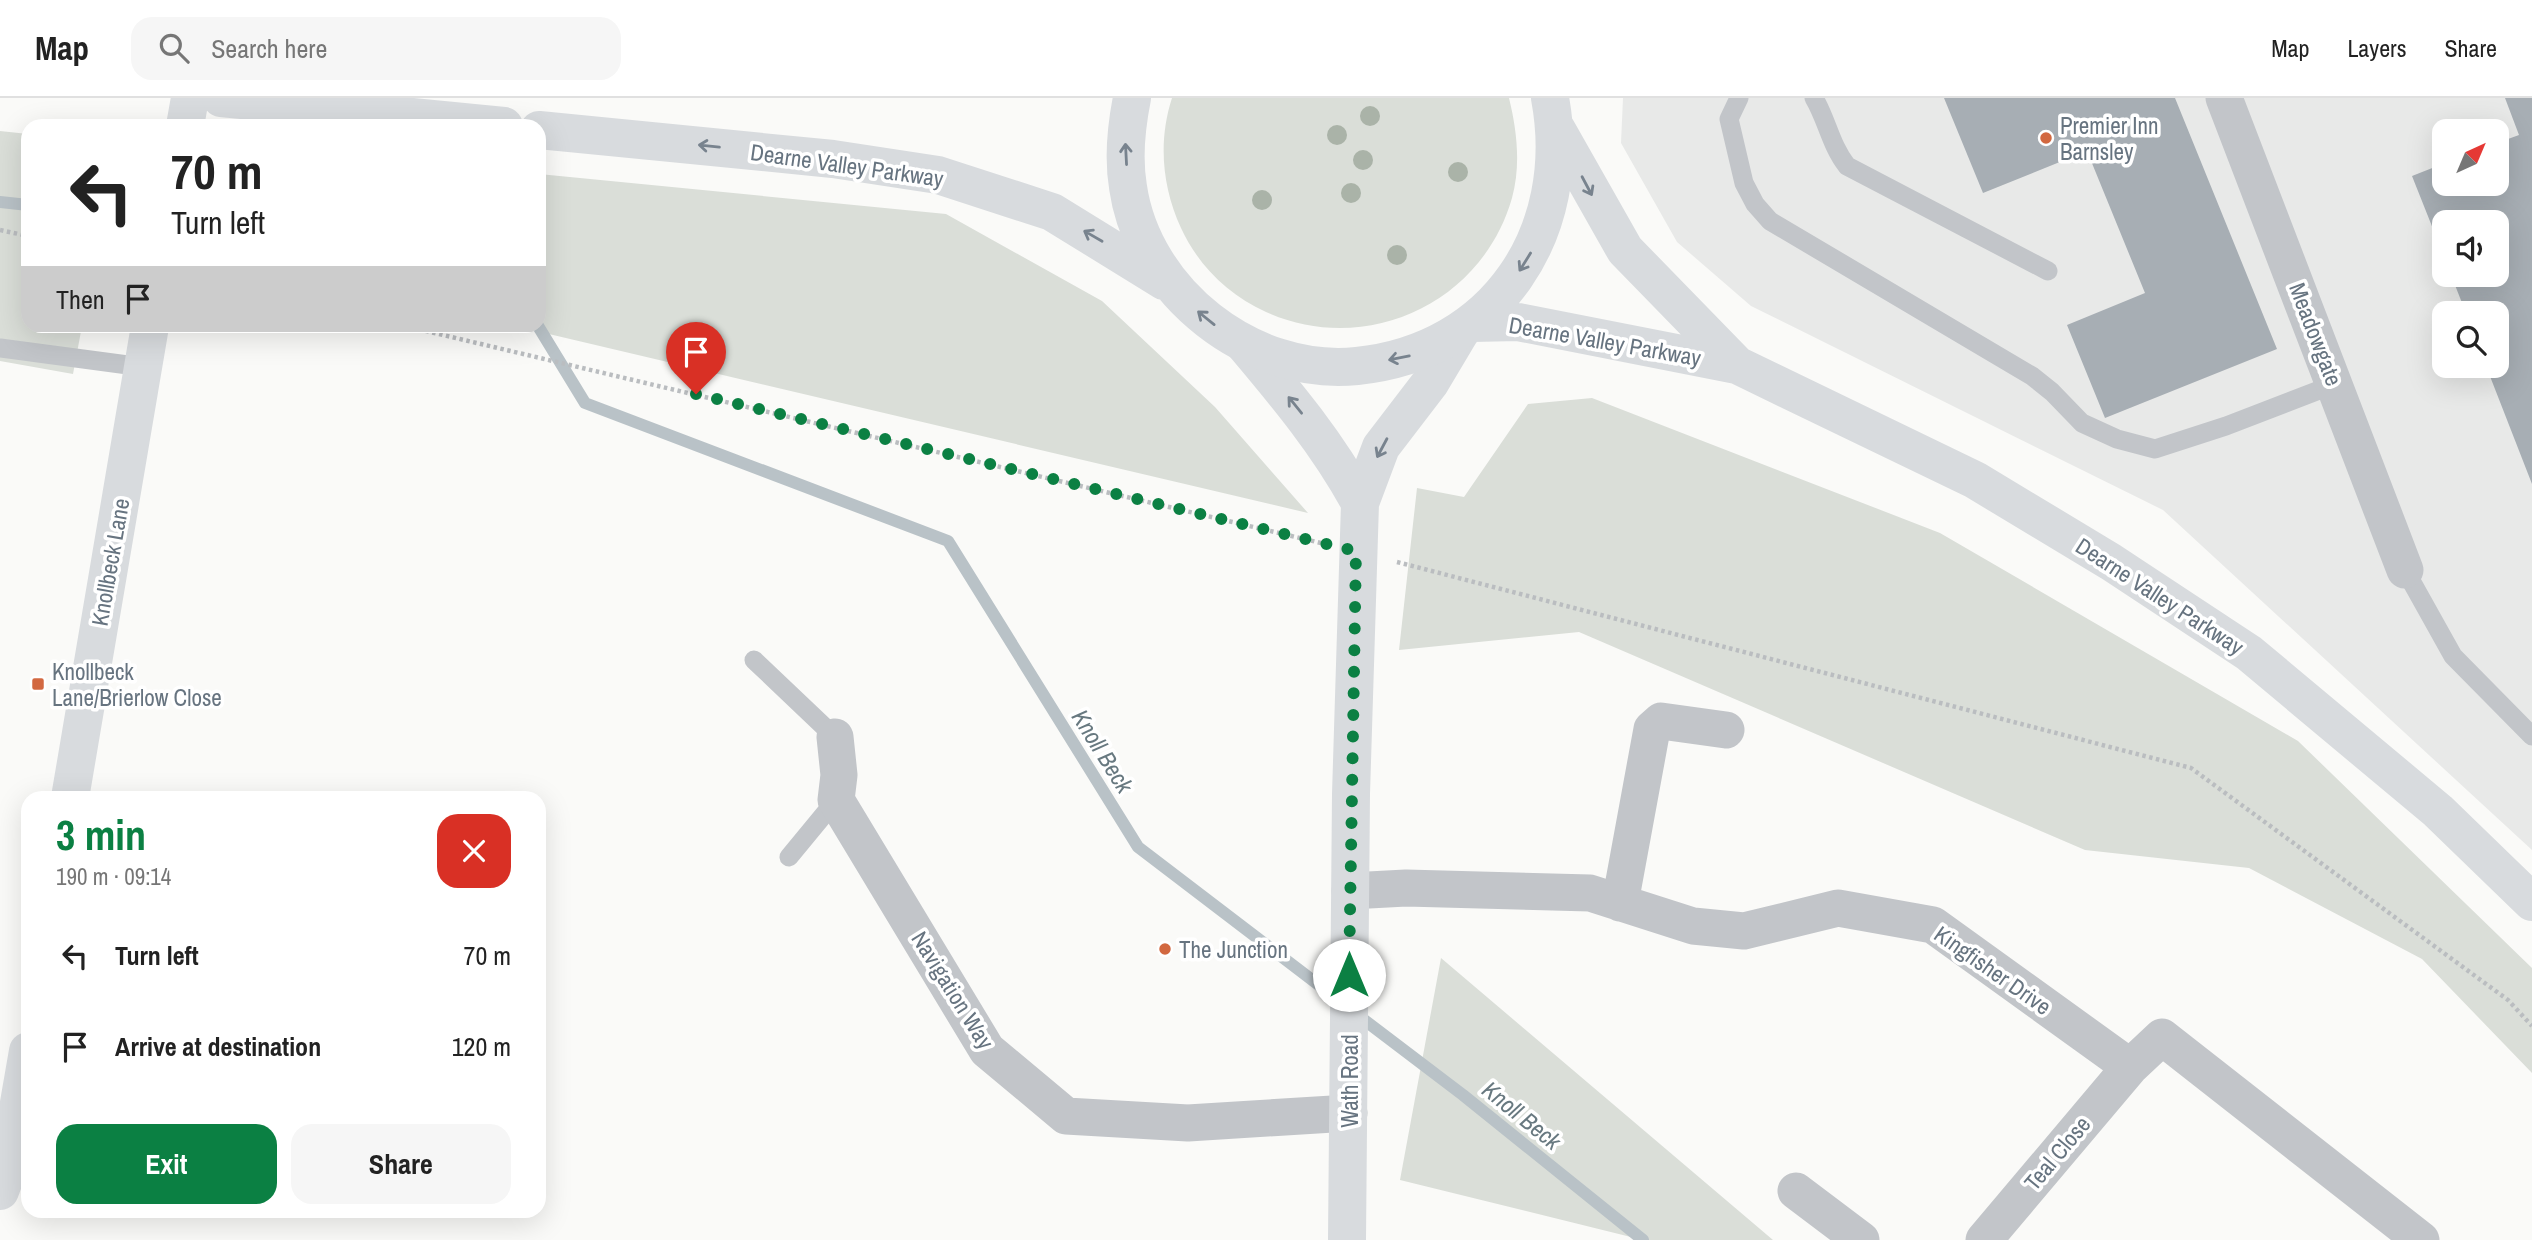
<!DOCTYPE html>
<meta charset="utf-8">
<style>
body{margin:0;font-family:"Archivo Narrow",sans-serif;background:#f6f6f6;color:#222;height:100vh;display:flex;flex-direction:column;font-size:26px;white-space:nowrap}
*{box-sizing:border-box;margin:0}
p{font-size:23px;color:#767676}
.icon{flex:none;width:38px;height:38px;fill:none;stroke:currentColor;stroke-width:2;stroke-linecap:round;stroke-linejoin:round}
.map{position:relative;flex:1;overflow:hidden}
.drawer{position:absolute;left:21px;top:693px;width:525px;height:427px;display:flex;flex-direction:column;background:#fff;border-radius:21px;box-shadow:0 7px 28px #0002}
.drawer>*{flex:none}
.top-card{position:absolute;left:21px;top:21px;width:525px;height:214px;border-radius:21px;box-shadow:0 7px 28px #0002;background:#fff;color:#222;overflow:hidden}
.needle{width:46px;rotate:44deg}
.tools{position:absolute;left:2432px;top:21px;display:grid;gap:14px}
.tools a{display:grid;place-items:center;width:77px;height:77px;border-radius:14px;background:#fff;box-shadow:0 7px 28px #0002;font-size:35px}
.pin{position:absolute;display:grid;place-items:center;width:60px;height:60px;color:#fff;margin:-72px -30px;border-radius:50% 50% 50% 0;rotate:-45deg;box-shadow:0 0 7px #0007}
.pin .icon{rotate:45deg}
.me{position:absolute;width:77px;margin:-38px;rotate:0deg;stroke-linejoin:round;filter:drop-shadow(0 0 5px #0008)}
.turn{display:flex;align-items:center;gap:24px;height:147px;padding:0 35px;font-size:32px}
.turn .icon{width:91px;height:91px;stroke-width:2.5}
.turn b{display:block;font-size:49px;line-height:60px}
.then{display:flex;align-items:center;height:66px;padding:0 35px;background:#0003;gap:14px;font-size:26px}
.round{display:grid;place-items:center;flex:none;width:74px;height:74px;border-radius:21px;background:#f6f6f6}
.headline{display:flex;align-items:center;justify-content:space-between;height:119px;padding:0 35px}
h1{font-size:42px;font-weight:700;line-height:52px;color:#0b8043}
.cta{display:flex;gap:14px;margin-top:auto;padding:14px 35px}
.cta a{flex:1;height:80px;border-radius:21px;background:#0b8043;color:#fff;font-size:28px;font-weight:700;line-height:80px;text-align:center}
.cta a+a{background:#f6f6f6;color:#222}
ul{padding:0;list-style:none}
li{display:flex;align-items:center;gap:21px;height:91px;padding:0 35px}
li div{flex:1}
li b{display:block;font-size:26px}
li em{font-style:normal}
header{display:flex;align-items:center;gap:42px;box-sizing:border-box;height:98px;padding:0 35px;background:#fff;border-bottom:2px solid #e0e0e0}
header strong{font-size:33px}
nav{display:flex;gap:38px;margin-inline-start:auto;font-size:24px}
.search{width:490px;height:63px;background:#f6f6f6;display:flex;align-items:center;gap:18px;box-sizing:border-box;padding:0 24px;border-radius:21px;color:#767676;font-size:26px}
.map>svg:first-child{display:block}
.built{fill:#e8e9e8;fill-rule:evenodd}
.green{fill:#daded8}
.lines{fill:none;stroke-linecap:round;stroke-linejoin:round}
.stream{stroke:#b9c2c7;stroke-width:12}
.building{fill:#a7aeb4}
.path{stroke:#babdc0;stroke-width:4.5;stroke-dasharray:3.5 3.5;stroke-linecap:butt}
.lane{stroke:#c2c5c9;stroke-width:19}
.street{stroke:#c2c5c9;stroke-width:37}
.secondary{stroke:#d8dbde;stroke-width:38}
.highway{stroke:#d8dbde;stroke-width:38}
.tree{fill:#aab3a8}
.oneway{stroke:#78838e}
.route{stroke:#0b8043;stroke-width:12;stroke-dasharray:0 21.6}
.poi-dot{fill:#d26840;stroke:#fff;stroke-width:2.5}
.labels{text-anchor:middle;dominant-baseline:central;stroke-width:7;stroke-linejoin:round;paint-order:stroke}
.poi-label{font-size:23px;fill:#677480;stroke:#fff;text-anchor:start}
.street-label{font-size:23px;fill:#677480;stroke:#fff}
.water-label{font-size:24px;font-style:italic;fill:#687980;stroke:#fff}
</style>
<header>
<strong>Map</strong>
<div class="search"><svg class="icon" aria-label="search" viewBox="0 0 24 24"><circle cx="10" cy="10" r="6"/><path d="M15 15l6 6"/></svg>Search here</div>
<nav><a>Map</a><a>Layers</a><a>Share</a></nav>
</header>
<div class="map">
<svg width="2532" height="1142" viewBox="0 0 2532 1142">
<rect width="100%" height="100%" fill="#fafaf8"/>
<path class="built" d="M1623,0H2532V752L2163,412L1751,208L1677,144L1621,45ZM2445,33H2497V86H2445ZM2445,124H2497V177H2445ZM2445,215H2497V268H2445Z"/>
<path class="green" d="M1172,0H1509C1517,33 1521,67 1512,100C1482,206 1365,259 1266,214C1228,197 1198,167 1181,130C1162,89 1158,43 1172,0Z
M0,33L28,36V228H82L73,276L0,263Z
M539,76L946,116L1102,203L1215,309L1308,415L515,228H539Z
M1592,300L1940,435L2298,643L2532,870V975L2422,861L2249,770L2085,752L1579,534L1399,552L1417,390L1464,399L1528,306Z
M1441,860L1773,1142H1643L1400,1082Z"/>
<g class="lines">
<path class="stream" d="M0,104L28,107
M538,228L585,305L948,443L1138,749L1341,904
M1355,915L1463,997L1643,1142"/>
</g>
<path class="building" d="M1944,0H2175L2277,251L2105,320L2067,227L2145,195L2087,53L1983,95Z
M2505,0H2532V386L2486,268H2497V215H2466L2451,177H2497V124H2445V161L2412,78L2445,65V86H2497V45L2519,37Z"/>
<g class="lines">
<path class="path" d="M0,132L28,138
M405,228L1321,445
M1397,464L2191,670L2508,902L2532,928"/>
<path class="lane" d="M1739,0L1729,21L1744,85L1755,106L1770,123L2032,278L2052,294L2082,325L2117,341L2155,351L2226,328L2335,286
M1814,0C1827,22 1831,48 1847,68L2048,173
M0,250L143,269
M2405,472L2453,558L2532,638
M754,562L835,639
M789,759L836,702"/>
<path class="street" d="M2224,0L2405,472
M835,639L839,677L836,702L987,952L1066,1018L1188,1025L1349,1015
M1350,793L1406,790L1590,795L1693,828L1744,833L1838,810L1933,827L2130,969L2162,939L2421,1142
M1620,805L1652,631L1661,623L1726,632
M1796,1093L1861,1142
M1984,1142L2130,969"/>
<path class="secondary" d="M185,28L190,0
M1244,246C1287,297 1328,346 1360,405
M70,700L150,228
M0,1093L7,1074L28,953
M1347,1142L1351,696L1360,405L1381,349L1430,285L1461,233"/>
<path class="highway" d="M221,0L504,28
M1132,0C1126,30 1123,59 1128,89C1143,194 1251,279 1357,268C1496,254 1575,134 1550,0
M539,32L833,61L938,77L1052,114L1164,183
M1557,32L1625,152L1737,267
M1472,225L1518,224L1737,267L1975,382L2111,464L2249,555L2438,713L2532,804"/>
</g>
<g class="tree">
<circle cx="1370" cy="18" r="10"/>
<circle cx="1337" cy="37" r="10"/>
<circle cx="1363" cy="62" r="10"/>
<circle cx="1458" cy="74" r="10"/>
<circle cx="1351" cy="95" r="10"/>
<circle cx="1262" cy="102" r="10"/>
<circle cx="1397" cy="157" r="10"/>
</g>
<defs><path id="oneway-shaft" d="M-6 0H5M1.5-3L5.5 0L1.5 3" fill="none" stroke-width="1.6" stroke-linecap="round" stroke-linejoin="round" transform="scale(1.75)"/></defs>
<g class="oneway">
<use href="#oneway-shaft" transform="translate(709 48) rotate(-174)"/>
<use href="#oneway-shaft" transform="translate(1126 56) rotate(-93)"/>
<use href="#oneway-shaft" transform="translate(1587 88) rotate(62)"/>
<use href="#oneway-shaft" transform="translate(1093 138) rotate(-150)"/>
<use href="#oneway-shaft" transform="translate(1525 164) rotate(122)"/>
<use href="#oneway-shaft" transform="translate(1206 220) rotate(-141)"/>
<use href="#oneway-shaft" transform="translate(1399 260) rotate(169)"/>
<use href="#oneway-shaft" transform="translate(1295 307) rotate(-129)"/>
<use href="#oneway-shaft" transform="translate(1382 350) rotate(118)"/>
</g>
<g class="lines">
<path class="route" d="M696,296L1356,453L1349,877"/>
</g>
<g class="poi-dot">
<circle cx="2046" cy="40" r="7"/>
<rect x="31" y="579" width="14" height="14" rx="3.5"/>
<circle cx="1165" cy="851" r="7"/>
</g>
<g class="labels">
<g class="poi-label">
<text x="2060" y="27">Premier Inn<tspan x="2060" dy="26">Barnsley</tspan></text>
<text x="52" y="573">Knollbeck<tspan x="52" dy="26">Lane/Brierlow Close</tspan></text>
<text x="1179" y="851">The Junction</text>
</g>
<g class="street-label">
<text transform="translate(847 67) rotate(8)">Dearne Valley Parkway</text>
<text transform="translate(2316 236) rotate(69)">Meadowgate</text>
<text transform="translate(1605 243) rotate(10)">Dearne Valley Parkway</text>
<text transform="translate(110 464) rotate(-80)">Knollbeck Lane</text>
<text transform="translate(2160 498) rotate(33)">Dearne Valley Parkway</text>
<text transform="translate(1993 872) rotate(35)">Kingfisher Drive</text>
<text transform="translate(953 892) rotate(58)">Navigation Way</text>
<text transform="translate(1349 983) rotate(-90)">Wath Road</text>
<text transform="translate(2057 1055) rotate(-50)">Teal Close</text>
</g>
<g class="water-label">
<text transform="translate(1103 653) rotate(58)">Knoll Beck</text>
<text transform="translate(1522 1017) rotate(39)">Knoll Beck</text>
</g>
</g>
</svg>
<div class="tools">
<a><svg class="needle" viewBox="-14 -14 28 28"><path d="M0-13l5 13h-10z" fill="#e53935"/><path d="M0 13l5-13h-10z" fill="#767676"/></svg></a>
<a><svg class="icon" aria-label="sound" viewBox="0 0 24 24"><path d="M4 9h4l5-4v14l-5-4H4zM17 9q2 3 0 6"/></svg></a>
<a><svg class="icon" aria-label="search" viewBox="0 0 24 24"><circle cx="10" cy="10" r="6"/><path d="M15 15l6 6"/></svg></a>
</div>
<div class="pin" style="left:696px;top:296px;background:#d93025"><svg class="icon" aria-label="arrive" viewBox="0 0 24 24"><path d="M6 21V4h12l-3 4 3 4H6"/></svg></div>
<svg class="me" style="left:1349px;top:877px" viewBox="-20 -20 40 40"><circle r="19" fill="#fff"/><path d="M0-13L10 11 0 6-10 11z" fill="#0b8043"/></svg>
<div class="top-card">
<div class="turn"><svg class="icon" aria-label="left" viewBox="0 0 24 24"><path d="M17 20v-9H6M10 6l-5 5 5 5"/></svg><div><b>70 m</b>Turn left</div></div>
<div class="then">Then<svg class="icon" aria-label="arrive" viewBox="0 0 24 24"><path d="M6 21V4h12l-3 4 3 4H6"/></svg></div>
</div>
<section class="drawer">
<div class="headline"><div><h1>3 min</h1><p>190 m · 09:14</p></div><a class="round" style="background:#d93025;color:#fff"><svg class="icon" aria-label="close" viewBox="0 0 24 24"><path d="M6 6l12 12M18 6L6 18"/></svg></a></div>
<ul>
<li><svg class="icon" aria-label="left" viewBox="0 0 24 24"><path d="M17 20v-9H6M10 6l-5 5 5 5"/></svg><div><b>Turn left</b></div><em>70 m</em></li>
<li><svg class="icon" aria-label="arrive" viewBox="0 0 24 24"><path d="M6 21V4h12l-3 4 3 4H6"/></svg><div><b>Arrive at destination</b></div><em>120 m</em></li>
</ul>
<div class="cta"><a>Exit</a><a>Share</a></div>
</section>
</div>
